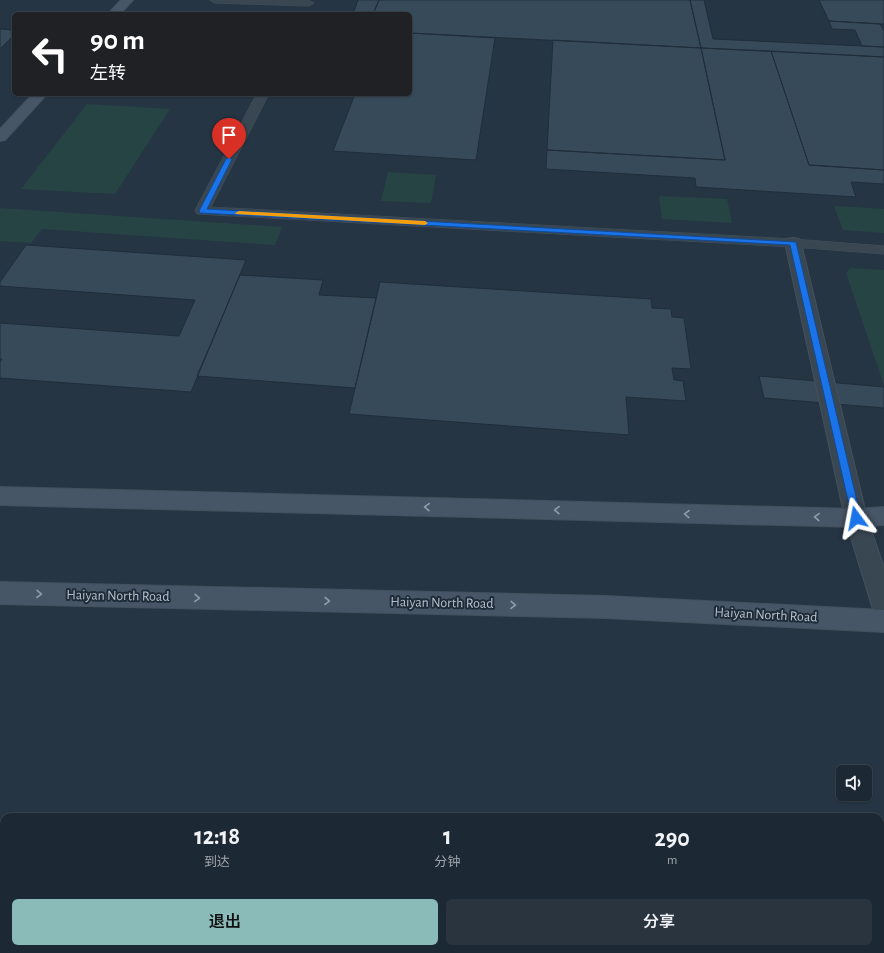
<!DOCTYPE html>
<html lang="zh">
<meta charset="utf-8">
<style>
body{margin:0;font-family:"Alegreya Sans","Noto Sans SC",sans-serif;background:#29343f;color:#f1f3f6;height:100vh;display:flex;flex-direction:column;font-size:15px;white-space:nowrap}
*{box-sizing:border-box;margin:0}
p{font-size:13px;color:#a0a6ac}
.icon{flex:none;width:22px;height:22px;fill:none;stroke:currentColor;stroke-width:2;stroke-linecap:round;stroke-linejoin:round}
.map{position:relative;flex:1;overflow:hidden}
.side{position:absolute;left:0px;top:813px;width:884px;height:140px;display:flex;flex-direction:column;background:#1c2833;border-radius:12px 12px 0 0;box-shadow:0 1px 3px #0004,0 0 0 1px #3a444e}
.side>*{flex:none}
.guide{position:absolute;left:12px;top:12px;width:400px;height:84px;border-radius:6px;box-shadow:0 1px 3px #0004,0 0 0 1px #3a444e;background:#202124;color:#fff;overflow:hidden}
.buttons{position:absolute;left:836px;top:765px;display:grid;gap:8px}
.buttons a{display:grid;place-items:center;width:36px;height:36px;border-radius:6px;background:#1c2833;box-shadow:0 1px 3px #0004,0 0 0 1px #3a444e;font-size:20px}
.pin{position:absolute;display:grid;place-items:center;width:34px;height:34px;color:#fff;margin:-41px -17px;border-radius:50% 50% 50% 0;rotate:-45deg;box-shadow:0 0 4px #0007}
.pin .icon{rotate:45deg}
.me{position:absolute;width:44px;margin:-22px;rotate:347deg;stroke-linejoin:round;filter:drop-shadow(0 0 3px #0008)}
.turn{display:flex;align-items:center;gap:14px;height:84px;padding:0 12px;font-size:18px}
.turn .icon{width:52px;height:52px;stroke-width:2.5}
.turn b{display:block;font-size:28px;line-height:34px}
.eta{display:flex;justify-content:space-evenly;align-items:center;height:68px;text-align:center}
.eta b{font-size:24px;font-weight:600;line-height:28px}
.primary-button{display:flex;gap:8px;margin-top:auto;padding:8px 12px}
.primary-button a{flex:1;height:46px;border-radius:6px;background:#8bbbb9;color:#111;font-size:16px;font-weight:600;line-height:46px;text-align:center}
.primary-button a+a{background:#29343f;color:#f1f3f6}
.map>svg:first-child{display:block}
.green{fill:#274445}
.building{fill:#374a5a;stroke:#202e3b}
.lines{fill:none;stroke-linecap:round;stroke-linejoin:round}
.lane-casing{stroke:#43505d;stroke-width:1}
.street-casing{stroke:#43505d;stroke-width:2}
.secondary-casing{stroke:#43505d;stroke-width:2}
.lane{fill:#394753;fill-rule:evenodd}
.street{fill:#394753;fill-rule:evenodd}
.secondary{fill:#475667;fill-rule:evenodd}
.oneway{stroke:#909ca9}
.route{fill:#1a73e8;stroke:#114b97}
.slow{fill:#f59e0b}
.labels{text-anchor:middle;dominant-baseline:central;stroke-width:4;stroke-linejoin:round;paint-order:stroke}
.street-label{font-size:14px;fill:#b7c2cd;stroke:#1e2c39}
</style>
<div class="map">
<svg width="884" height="953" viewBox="0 0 884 953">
<rect width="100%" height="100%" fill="#253544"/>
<path class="green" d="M87,104L170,109L115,194L21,189Z
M388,172L436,175L431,203L381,201Z
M659,196L727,199L732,223L662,219Z
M834,206L884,209V233L843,230Z
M0,208L282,227L275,245L42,229L31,243L0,241Z
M850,268L884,270V385L846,273Z"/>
<path class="building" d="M358,0H379L373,14H353Z
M379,0H690L701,48L410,33V14H373Z
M690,0H704L713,39L884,47V57L701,48Z
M819,0H884V24L829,21Z
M829,21L880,24L884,31V47L862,46L855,30L832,29Z
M0,29L14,30V35L0,49Z
M410,33L495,38L476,160L333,151L355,94H410Z
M553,40L701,48L725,160L547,150Z
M701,48L771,51L809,165L884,170V184L851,182L856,197L696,187L695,178L546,169L547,150L725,160Z
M771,51L884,57V170L809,165Z
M26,245L246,260L191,392L0,378V362L2,359H0V323L179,336L195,300L0,286V282Z
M240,275L323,280L319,295L376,298L355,388L197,376Z
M380,282L651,299L652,308L671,309L672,317L684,318L691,369L672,368L674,380L683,381L686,401L626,397L629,435L349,414Z
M759,376L884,387V408L764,398Z
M0,831H4V949H838L839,953H0Z"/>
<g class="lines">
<defs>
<path id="lane" d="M210,0H308L314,3L309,6L215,3Z
M257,94H269L211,207L793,239L884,246V254L793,247L197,214L195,211Z"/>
<path id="street" d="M793,238L799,239L801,243L867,518L884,568V617L875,614L872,606L845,518L785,243L787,239Z"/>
<path id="secondary" d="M121,0H133L120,14H108Z
M33,94H47L5,140L0,141V129Z
M0,487L856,509L884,507V525L856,527L0,505Z
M0,582L606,596L884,610V632L606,618L0,604Z"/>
</defs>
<use href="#lane" class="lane-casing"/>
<use href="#street" class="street-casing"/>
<use href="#secondary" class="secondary-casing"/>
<use href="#lane" class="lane"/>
<use href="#street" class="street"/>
<use href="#secondary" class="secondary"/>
</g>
<defs><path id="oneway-chevron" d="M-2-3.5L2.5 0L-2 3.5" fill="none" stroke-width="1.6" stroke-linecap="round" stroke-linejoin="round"/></defs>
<g class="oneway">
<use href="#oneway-chevron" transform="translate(427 507) rotate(-178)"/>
<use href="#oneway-chevron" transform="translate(557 510) rotate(-178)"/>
<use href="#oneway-chevron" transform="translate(687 514) rotate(-178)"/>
<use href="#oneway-chevron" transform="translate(817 517) rotate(-178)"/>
<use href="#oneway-chevron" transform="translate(39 594) rotate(1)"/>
<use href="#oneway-chevron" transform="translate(197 598) rotate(1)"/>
<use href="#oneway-chevron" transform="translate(327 601) rotate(1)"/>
<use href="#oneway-chevron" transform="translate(513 605) rotate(1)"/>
</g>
<path class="route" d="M229,157L232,159L207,209L796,242L861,518L860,521L856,522L852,518L790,245L200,213L199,211L226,159Z"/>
<path class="slow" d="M239,211L425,221L428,223L425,225L236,214L235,213Z"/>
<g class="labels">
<g class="street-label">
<text transform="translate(118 596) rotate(1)">Haiyan North Road</text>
<text transform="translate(442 603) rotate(1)">Haiyan North Road</text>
<text transform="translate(766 615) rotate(3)">Haiyan North Road</text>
</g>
</g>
</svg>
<div class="buttons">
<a><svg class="icon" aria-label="sound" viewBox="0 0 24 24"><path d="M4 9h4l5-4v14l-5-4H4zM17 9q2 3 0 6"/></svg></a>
</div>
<div class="pin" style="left:229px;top:159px;background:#d93025"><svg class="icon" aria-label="arrive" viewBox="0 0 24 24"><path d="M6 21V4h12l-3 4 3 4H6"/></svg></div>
<svg class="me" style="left:856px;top:518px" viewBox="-20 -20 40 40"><path d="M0-17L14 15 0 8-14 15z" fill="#1a73e8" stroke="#fff" stroke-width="4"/></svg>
<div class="guide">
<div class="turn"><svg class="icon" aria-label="left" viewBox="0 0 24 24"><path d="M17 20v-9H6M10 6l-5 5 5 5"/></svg><div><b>90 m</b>左转</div></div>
</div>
<section class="side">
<div class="eta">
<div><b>12:18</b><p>到达</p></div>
<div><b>1</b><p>分钟</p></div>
<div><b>290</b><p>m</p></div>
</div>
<div class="primary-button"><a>退出</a><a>分享</a></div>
</section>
</div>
